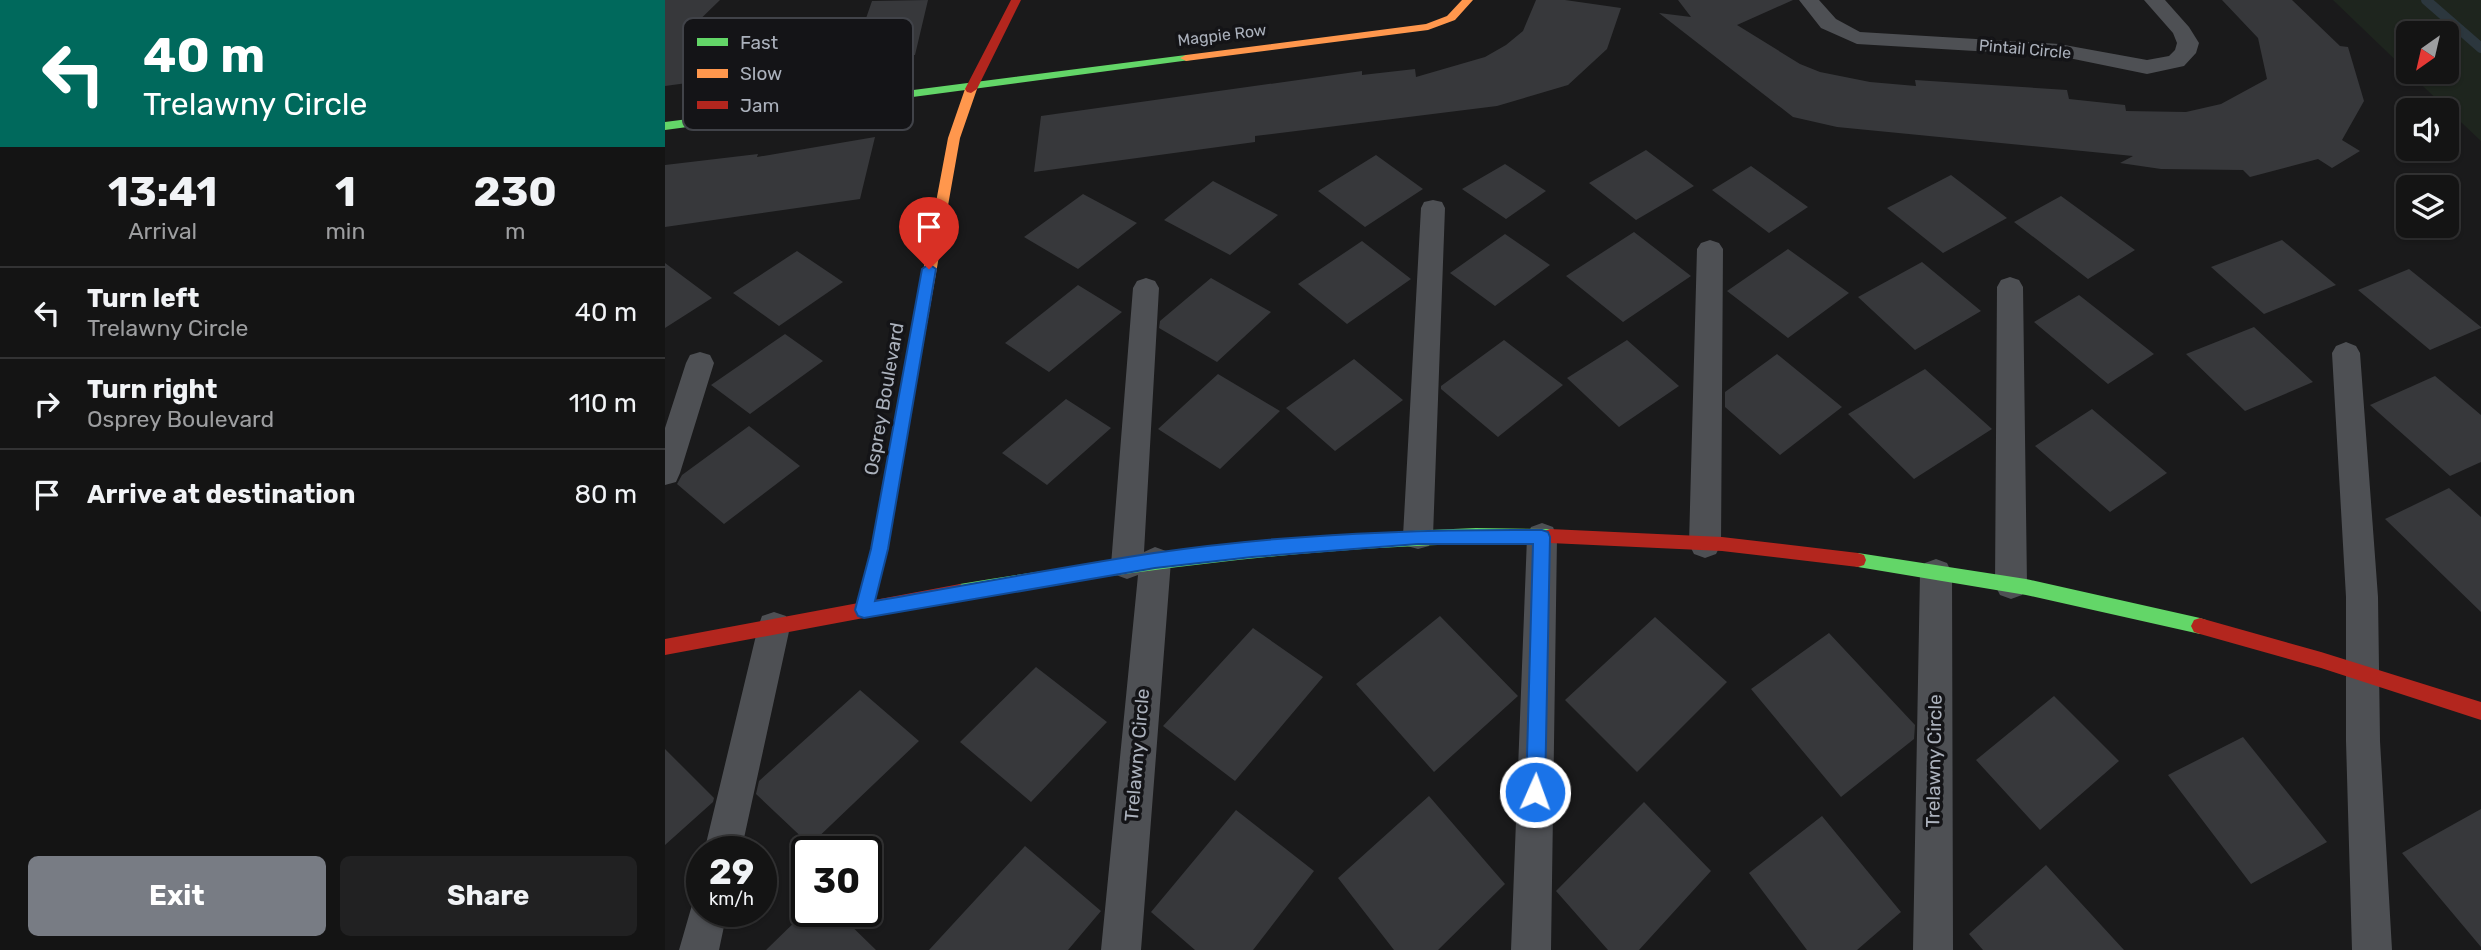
<!DOCTYPE html>
<style>
body{margin:0;font-family:Rubik,sans-serif;background:#212122;color:#f1f3f6;height:100vh;display:flex;flex-direction:column;font-size:26px;white-space:nowrap}
*{box-sizing:border-box;margin:0}
p{font-size:23px;color:#9d9ea0}
.icon{flex:none;width:38px;height:38px;fill:none;stroke:currentColor;stroke-width:2;stroke-linecap:round;stroke-linejoin:round}
.map{position:relative;flex:1;overflow:hidden}
.panel{display:flex;flex-direction:column;background:#141414;width:665px}
.panel>*{flex:none}
.guide{background:#00695c;color:#fff;overflow:hidden}
.needle{width:46px;rotate:214deg}
.controls{position:absolute;left:1731px;top:21px;display:grid;gap:14px}
.controls a{display:grid;place-items:center;width:63px;height:63px;border-radius:10px;background:#141414;box-shadow:0 2px 5px #0004,0 0 0 2px #333334;font-size:35px}
.speed{position:absolute;left:21px;top:836px;display:flex;gap:14px;font-size:35px;font-weight:700;text-align:center}
.speed>*{display:grid;place-content:center;width:91px;height:91px;border-radius:50%;background:#141414;box-shadow:0 2px 5px #0004,0 0 0 2px #333334;line-height:1}
.speed small{font-size:18px;font-weight:400}
.speed .limit{border:4px solid #111;border-radius:10px;background:#fff;color:#111}
.pin{position:absolute;display:grid;place-items:center;width:60px;height:60px;color:#fff;margin:-72px -30px;border-radius:50% 50% 50% 0;rotate:-45deg;box-shadow:0 0 7px #0007}
.pin .icon{rotate:45deg}
.me{position:absolute;width:77px;margin:-38px;rotate:2deg;stroke-linejoin:round;filter:drop-shadow(0 0 5px #0008)}
.turn{display:flex;align-items:center;gap:24px;height:147px;padding:0 28px;font-size:32px}
.turn .icon{width:91px;height:91px;stroke-width:2.5}
.turn b{display:block;font-size:49px;line-height:60px}
.eta{display:flex;justify-content:space-evenly;align-items:center;height:119px;text-align:center}
.eta b{font-size:42px;font-weight:700;line-height:49px}
.primary-button{display:flex;gap:14px;margin-top:auto;padding:14px 28px}
.primary-button a{flex:1;height:80px;border-radius:10px;background:#787c84;color:#fff;font-size:28px;font-weight:700;line-height:80px;text-align:center}
.primary-button a+a{background:#212122;color:#f1f3f6}
ul{padding:0;list-style:none}
li{display:flex;align-items:center;gap:21px;height:91px;padding:0 28px;border-top:2px solid #333334}
li div{flex:1}
li b{display:block;font-size:26px}
li em{font-style:normal}
main{display:flex;flex:1;min-height:0}
.map>svg:first-child{display:block}
.green{fill:#1e251e}
.lines{fill:none;stroke-linecap:round;stroke-linejoin:round}
.stream{stroke:#2c373e;stroke-width:10}
.building{fill:#37383b}
.street{fill:#4e5054;fill-rule:evenodd}
.fast{fill:#63d668;fill-rule:evenodd}
.slow{fill:#ff974d;fill-rule:evenodd}
.jam{fill:#b3261e;fill-rule:evenodd}
.route{fill:#1a73e8;stroke:#114b97;stroke-width:2}
.labels{text-anchor:middle;dominant-baseline:central;stroke-width:7;stroke-linejoin:round;paint-order:stroke}
.far-street-label{font-size:16px;fill:#abb1bc;stroke:#141417}
.street-label{font-size:19px;fill:#abb1bc;stroke:#141417}
.key{fill:#141417;stroke:#414349;stroke-width:2}
.key-label{font-size:19px;fill:#abb1bc}
</style>
<main>
<section class="panel">
<div class="guide">
<div class="turn"><svg class="icon" aria-label="left" viewBox="0 0 24 24"><path d="M17 20v-9H6M10 6l-5 5 5 5"/></svg><div><b>40 m</b>Trelawny Circle</div></div>
</div>
<div class="eta">
<div><b>13:41</b><p>Arrival</p></div>
<div><b>1</b><p>min</p></div>
<div><b>230</b><p>m</p></div>
</div>
<ul>
<li><svg class="icon" aria-label="left" viewBox="0 0 24 24"><path d="M17 20v-9H6M10 6l-5 5 5 5"/></svg><div><b>Turn left</b><p>Trelawny Circle</p></div><em>40 m</em></li>
<li><svg class="icon" aria-label="right" viewBox="0 0 24 24"><path d="M7 20v-9h11M14 6l5 5-5 5"/></svg><div><b>Turn right</b><p>Osprey Boulevard</p></div><em>110 m</em></li>
<li><svg class="icon" aria-label="arrive" viewBox="0 0 24 24"><path d="M6 21V4h12l-3 4 3 4H6"/></svg><div><b>Arrive at destination</b></div><em>80 m</em></li>
</ul>
<div class="primary-button"><a>Exit</a><a>Share</a></div>
</section>
<div class="map">
<svg width="1816" height="950" viewBox="0 0 1816 950">
<rect width="100%" height="100%" fill="#1a1a1b"/>
<path class="green" d="M1668,0H1816V141L1743,72H1782V33H1743V72Z"/>
<g class="lines">
<path class="stream" d="M1761,0L1816,48"/>
</g>
<path class="building" d="M0,0H55L19,35L82,29L198,27L207,1L263,0L250,55L130,69L127,75L74,76L0,86Z
M871,0H900L956,8L942,49L903,85L832,106L590,136V142L369,172L376,116L697,71V75L750,69L751,77L820,57L841,45L858,31Z
M1013,0H1128L1072,25L1135,64L1155,72L1205,82L1251,86L1250,80L1402,90L1404,99L1460,105L1461,111L1521,112L1556,104L1602,79L1593,38L1557,0H1627L1675,46L1683,47L1699,101L1677,140L1695,151L1667,168L1653,159L1585,177L1578,170L1496,169L1455,163L1468,156L1172,127L1128,117L994,13L1026,17Z
M210,137L195,199L0,227V165L93,154L92,157Z
M981,150L1029,186L971,220L924,183Z
M711,155L758,189L700,227L653,191Z
M840,164L881,191L841,219L797,189Z
M1086,166L1143,207L1104,233L1047,190Z
M1286,175L1342,218L1278,253L1222,208Z
M548,181L613,215L565,255L499,220Z
M418,194L472,223L413,269L359,237Z
M1396,196L1470,250L1423,279L1349,222Z
M969,232L1026,276L958,322L901,276Z
M840,234L885,265L830,306L785,273Z
M1617,240L1671,285L1599,314L1546,267Z
M697,241L746,279L682,324L633,284Z
M1123,249L1184,293L1123,338L1062,291Z
M132,251L178,282L114,326L68,293Z
M1257,262L1316,311L1250,350L1193,297Z
M0,263L47,298L0,328Z
M1744,269L1816,327V328L1765,350L1693,290Z
M546,278L606,312L552,362L494,328L495,321Z
M413,285L457,312L384,372L340,343Z
M1414,295L1489,354L1443,384L1369,322Z
M1589,327L1648,382L1580,411L1521,354Z
M120,334L158,361L85,414L46,385Z
M839,340L898,385L833,437L776,389V386Z
M962,340L1014,386L954,427L902,378Z
M1112,354L1177,407L1115,455L1060,407V392Z
M689,359L738,400L670,451L621,408Z
M1260,369L1327,429L1249,479L1183,414Z
M553,374L615,411L555,469L493,429Z
M1770,376L1816,415V462L1785,476L1705,405Z
M401,399L446,428L382,485L337,453Z
M1427,409L1502,473L1445,512L1370,446Z
M84,426L135,466L59,524L12,484L17,475Z
M1784,488L1816,517V612L1720,519Z
M775,616L853,696L769,772L691,684Z
M990,617L1062,682L972,772L900,700Z
M588,628L658,677L570,781L498,726Z
M1164,633L1250,725L1249,739L1176,797L1086,689Z
M371,667L442,722L366,802L295,742Z
M195,690L254,741L145,845L91,794L94,781Z
M1389,696L1454,761L1375,830L1311,760Z
M1578,737L1662,842L1586,884L1503,775Z
M0,749L49,798L48,802L0,845Z
M764,796L840,884L773,950H729L673,878Z
M979,802L1046,871L974,950H943L891,891Z
M1816,809V947L1737,853Z
M571,810L649,871L588,950H530L486,912Z
M1157,816L1236,912L1192,950H1142L1084,873Z
M360,846L436,911L403,950H264Z
M1381,865L1459,950H1318L1304,934Z
M140,912H172L211,950H101Z"/>
<g class="lines">
<path class="street" d="M1134,0H1154L1171,19L1195,32L1394,44L1482,60L1504,56L1510,50L1512,43L1508,33L1479,0H1500L1524,27L1534,43L1531,53L1519,66L1482,74L1394,56L1192,44L1156,28Z
M768,200L777,202L780,208L768,536L764,546L753,549L742,546L738,536L756,208L759,202Z
M1045,240L1054,243L1058,249L1056,544L1051,554L1040,558L1029,554L1024,544L1032,249L1036,243Z
M1345,277L1354,280L1358,287L1362,585L1357,595L1346,599L1335,595L1330,585L1332,287L1336,280Z
M481,278L490,281L494,288L479,552L490,547L501,551L506,561L476,950H436L473,575L462,579L451,575L446,565L468,288L472,281Z
M1681,342L1691,346L1695,353L1713,597L1715,741L1727,950H1687L1681,741V597L1667,353L1671,346Z
M35,352L45,355L49,363L15,473L11,482L0,485V428L21,363L25,355Z
M877,523L888,527L892,537L886,950H846L862,537L866,527Z
M1271,559L1282,563L1287,573L1288,950H1248L1255,573L1260,563Z
M109,612L121,616L125,627L76,852H39L93,627L97,616Z
M37,895V912H62L54,950H14L29,898Z"/>
<path class="fast" d="M521,55L525,56V60L0,130V122Z
M811,528L885,529L891,531L893,536L891,541L885,543C686,542 491,566 295,600L289,597L287,592L289,587L295,584C466,556 637,534 811,528Z
M1193,553L1361,579L1535,618L1541,620L1544,626L1541,632L1535,634L1361,595L1193,567L1187,565L1185,560L1187,555Z"/>
<path class="slow" d="M797,0H808L790,20L763,30L521,61L515,58L521,55L761,24L782,16Z
M306,85L312,89L295,138L222,549L208,610L205,616L199,618L193,616L190,610L206,549L283,138L300,89Z"/>
<path class="jam" d="M346,0H356L312,89L306,93L302,92L300,89Z
M885,529L1057,537L1193,553L1199,555L1201,560L1199,565L1193,567L1057,551L885,543L879,541L877,536L879,531Z
M295,584L301,587L303,592L301,597L295,600L0,655V639Z
M1535,618L1656,652L1816,702V720L1656,668L1535,634L1529,632L1526,626L1529,620Z"/>
</g>
<path class="route" d="M264,264L271,269L223,549L210,601C303,585 396,567 489,553C617,534 747,529 877,530L883,532L885,537L880,792L877,799L870,802L863,799L861,792L868,544H753L587,557L490,568L199,618L193,616L190,610L206,549L257,269Z"/>
<g class="labels">
<g class="far-street-label">
<text transform="translate(557 35) rotate(-7)">Magpie Row</text>
<text transform="translate(1360 49) rotate(5)">Pintail Circle</text>
</g>
<g class="street-label">
<text transform="translate(219 399) rotate(-80)">Osprey Boulevard</text>
<text transform="translate(472 755) rotate(-85)">Trelawny Circle</text>
<text transform="translate(1269 761) rotate(-89)">Trelawny Circle</text>
</g>
</g>
<rect x="18" y="18" width="230" height="112" rx="10" class="key"/>
<rect x="32" y="38" width="31" height="8" fill="#63d668"/>
<rect x="32" y="69" width="31" height="9" fill="#ff974d"/>
<rect x="32" y="101" width="31" height="8" fill="#b3261e"/>
<g class="key-label">
<text x="75" y="49">Fast</text>
<text x="75" y="80">Slow</text>
<text x="75" y="112">Jam</text>
</g>
</svg>
<div class="controls">
<a><svg class="needle" viewBox="-14 -14 28 28"><path d="M0-13l5 13h-10z" fill="#e53935"/><path d="M0 13l5-13h-10z" fill="#9d9ea0"/></svg></a>
<a><svg class="icon" aria-label="sound" viewBox="0 0 24 24"><path d="M4 9h4l5-4v14l-5-4H4zM17 9q2 3 0 6"/></svg></a>
<a><svg class="icon" aria-label="layers" viewBox="0 0 24 24"><path d="M12 4l9 5-9 5-9-5zM3 14l9 5 9-5"/></svg></a>
</div>
<div class="speed"><div>29<small>km/h</small></div><div class="limit">30</div></div>
<div class="pin" style="left:264px;top:269px;background:#d93025"><svg class="icon" aria-label="arrive" viewBox="0 0 24 24"><path d="M6 21V4h12l-3 4 3 4H6"/></svg></div>
<svg class="me" style="left:870px;top:792px" viewBox="-20 -20 40 40"><circle r="17" fill="#1a73e8" stroke="#fff" stroke-width="3"/><path d="M0-11L8 9 0 5-8 9z" fill="#fff"/></svg>
</div>
</main>
